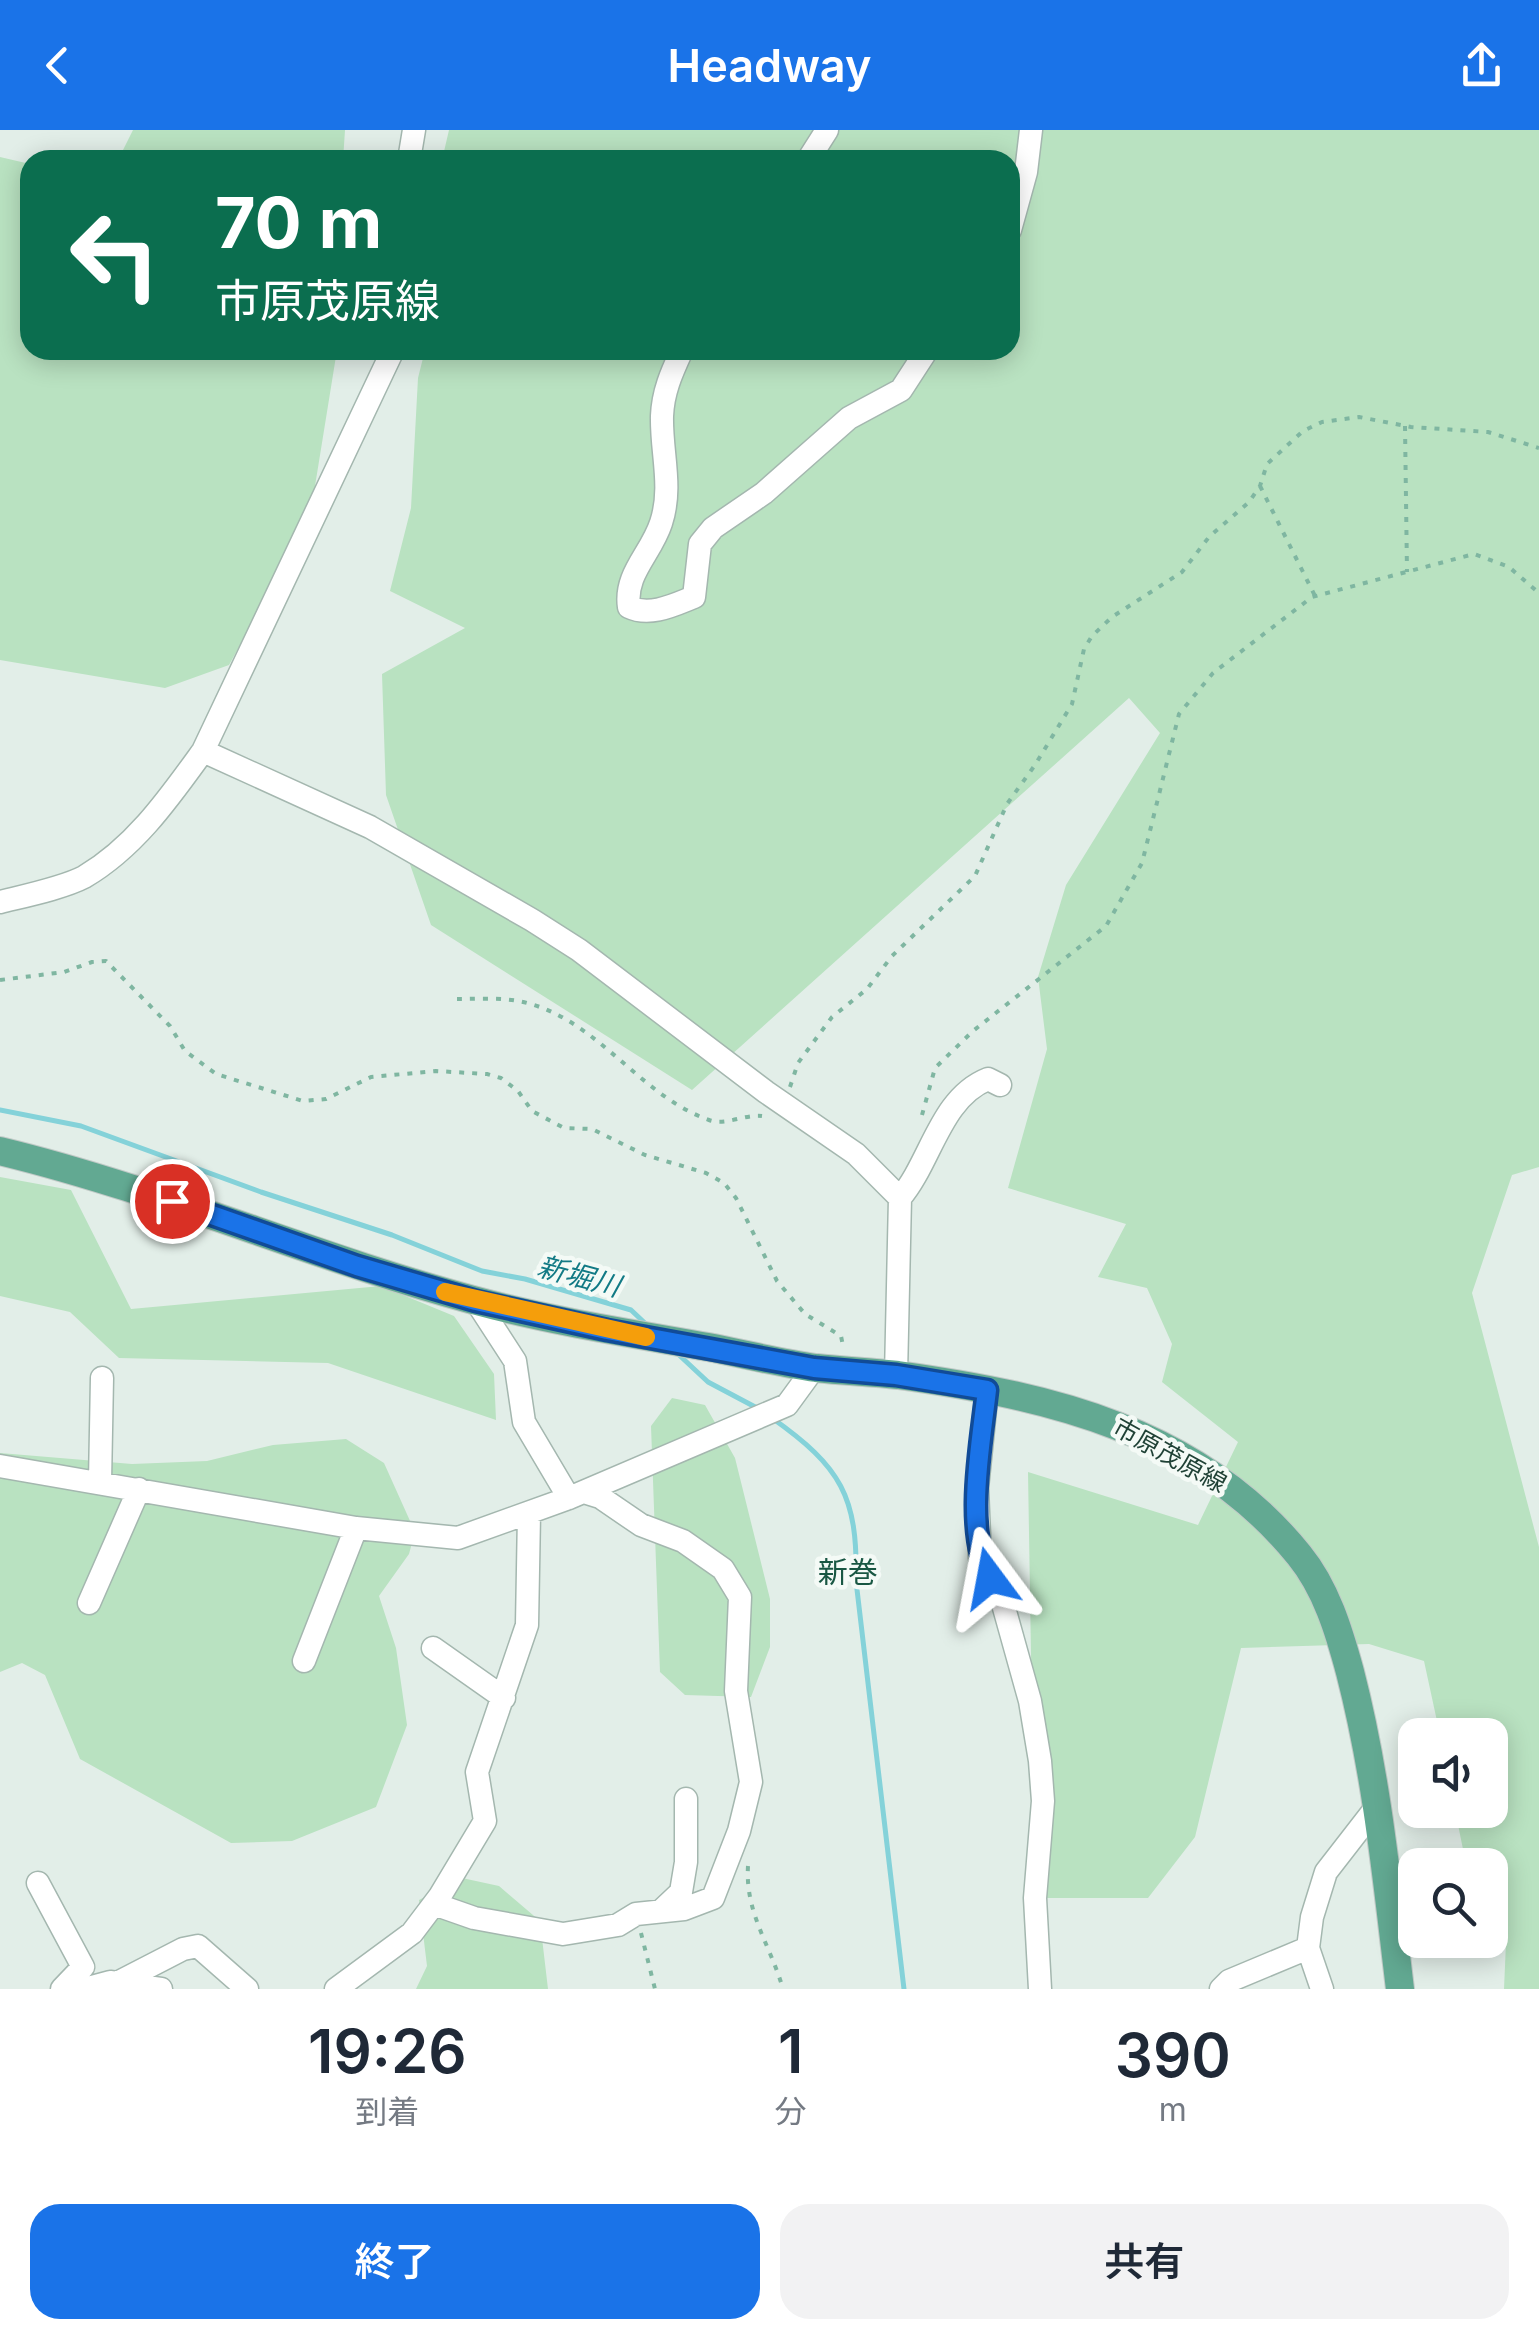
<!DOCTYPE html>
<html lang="ja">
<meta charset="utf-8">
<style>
body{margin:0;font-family:Inter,"Noto Sans JP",sans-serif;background:#f2f2f3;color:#1f2937;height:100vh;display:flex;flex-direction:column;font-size:38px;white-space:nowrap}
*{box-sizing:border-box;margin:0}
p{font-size:32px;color:#747a83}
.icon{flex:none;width:55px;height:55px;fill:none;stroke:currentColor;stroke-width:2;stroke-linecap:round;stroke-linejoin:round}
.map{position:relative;height:1859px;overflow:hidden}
.panel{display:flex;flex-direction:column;background:#fff;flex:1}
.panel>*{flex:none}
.hud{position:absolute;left:20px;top:20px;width:1000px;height:210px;border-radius:30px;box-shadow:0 5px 25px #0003;background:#0b6e4f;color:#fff;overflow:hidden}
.buttons{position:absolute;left:1398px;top:1588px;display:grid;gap:20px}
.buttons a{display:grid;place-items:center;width:110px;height:110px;border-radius:20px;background:#fff;box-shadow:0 5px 25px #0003;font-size:50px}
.pin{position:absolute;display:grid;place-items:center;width:85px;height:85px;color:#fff;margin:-42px;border:5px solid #fff;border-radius:50%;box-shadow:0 2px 10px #0007}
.me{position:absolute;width:110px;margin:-55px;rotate:347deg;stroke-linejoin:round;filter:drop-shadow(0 0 8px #0008)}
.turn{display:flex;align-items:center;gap:35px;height:210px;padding:0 30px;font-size:45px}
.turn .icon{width:130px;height:130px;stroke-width:2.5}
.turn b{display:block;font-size:70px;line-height:85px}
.eta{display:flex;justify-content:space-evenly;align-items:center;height:170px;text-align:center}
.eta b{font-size:60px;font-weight:600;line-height:70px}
.primary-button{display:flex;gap:20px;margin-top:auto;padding:20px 30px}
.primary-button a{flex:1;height:115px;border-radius:30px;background:#1a73e8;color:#fff;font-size:40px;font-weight:600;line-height:115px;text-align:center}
.primary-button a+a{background:#f2f2f3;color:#1f2937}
header{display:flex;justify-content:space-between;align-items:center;height:130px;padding:0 30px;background:#1a73e8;color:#fff;font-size:45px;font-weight:600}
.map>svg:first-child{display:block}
.green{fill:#b9e2c1}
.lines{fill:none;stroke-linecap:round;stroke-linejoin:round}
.stream{stroke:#84d2d9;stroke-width:5}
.minor-casing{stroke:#a4b7af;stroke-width:25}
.major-casing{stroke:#c1cac7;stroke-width:30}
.path{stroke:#7fb6a1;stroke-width:4;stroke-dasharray:5 8;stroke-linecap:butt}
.minor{stroke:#fff;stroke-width:22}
.major{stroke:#62a992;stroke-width:28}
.route-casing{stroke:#114b97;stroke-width:25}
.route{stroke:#1a73e8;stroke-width:18}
.slow{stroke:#f59e0b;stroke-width:18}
.labels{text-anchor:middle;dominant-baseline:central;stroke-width:9;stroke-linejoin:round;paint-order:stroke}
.street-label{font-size:25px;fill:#204236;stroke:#f4faf6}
.water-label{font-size:28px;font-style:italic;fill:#127a85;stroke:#f4faf6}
.quarter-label{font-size:30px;fill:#195743;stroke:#f4faf6}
</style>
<header><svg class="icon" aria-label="back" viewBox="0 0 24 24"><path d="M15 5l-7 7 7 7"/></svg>Headway<svg class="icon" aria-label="share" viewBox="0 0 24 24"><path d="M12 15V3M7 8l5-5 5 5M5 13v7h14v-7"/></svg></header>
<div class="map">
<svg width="1539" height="1859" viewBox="0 0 1539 1859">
<rect width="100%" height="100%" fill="#e2eee8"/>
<path class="green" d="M133,0H345L343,30H118Z
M449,0H1539V1037L1512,1045L1472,1163L1539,1417V1859H1504L1508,1766L1490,1750V1735H1472L1465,1729L1455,1680H1490V1605H1440L1424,1531L1369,1514L1241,1518L1195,1707L1148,1768H1035L1028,1342L1198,1395L1238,1312L1162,1252L1172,1214L1147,1158L1098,1147L1126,1094L1008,1058L1047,919L1038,847L1066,755L1160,603L1129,568L692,960L431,795L386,665L382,544L465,498L390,461L411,378L418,248L425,220H1010V30H442Z
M0,27L30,34V220H337L310,387L229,535L165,558L0,530Z
M0,1047L71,1060L131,1179L381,1156L454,1186L494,1244L496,1290L328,1233L119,1228L70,1182L0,1166Z
M672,1268L705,1275L735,1328L770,1469V1517L751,1567L685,1565L660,1542L651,1296Z
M346,1309L384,1333L415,1402L409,1424L379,1466L396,1518L407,1595L376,1677L292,1711L231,1713L80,1629L45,1545L22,1533L0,1542V1323L132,1334L207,1331L273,1315Z
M462,1748L499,1756L540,1791L548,1859H416L427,1836L419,1770Z"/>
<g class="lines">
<path class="stream" d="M0,980L81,996L261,1062L392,1105L482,1141L525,1149L631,1180L648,1196
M678,1224L708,1252L759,1279
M772,1288C841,1337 858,1366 856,1451L904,1859"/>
<defs>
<path id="minor" d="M409,30L414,0
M808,30L827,0
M1010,100L1026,42L1031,0
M682,220C672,242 663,261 662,286C661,322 673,357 661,393C651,424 624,444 629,477C650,487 674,475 694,467L700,414L713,398L764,363L849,288L901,260L927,220
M203,621L370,697L532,790L579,820L766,962L856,1024L900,1068
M0,772C24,766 63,758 84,747C135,717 169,668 203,621L393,220
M476,1171L515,1231L524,1292L569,1368
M896,1245L900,1068C931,1032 940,968 988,949L1000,955
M987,1260L977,1358L980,1428L1001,1467L1030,1571L1040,1631L1043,1671L1035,1768L1040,1859
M0,1336L356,1398L458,1408L569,1368L787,1275L814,1238
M100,1352L102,1248
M89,1473L139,1359
M433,1518L504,1568
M304,1531L356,1398
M38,1753L83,1837L62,1859
M434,1774L474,1788L563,1804L618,1795L636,1784L684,1779L713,1768L739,1701L751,1652L736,1561L740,1467L723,1439L683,1411L641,1395L600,1367L584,1362
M663,1779L681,1762L686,1732V1669
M1308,1818L1322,1859
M117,1853L183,1819L198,1816L247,1859
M84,1859L110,1852L161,1859
M336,1859L412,1803L440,1766L485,1691L477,1642L527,1495L529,1384
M1221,1859L1229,1851L1308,1818L1312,1787L1326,1742L1378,1675"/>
<path id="major" d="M0,1021C161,1060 313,1127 473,1170C550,1191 629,1203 708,1217C744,1224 780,1233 816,1238C843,1241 871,1242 898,1245C1049,1266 1198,1300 1299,1425C1326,1458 1339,1501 1350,1542C1377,1646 1387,1752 1400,1859"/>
</defs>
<use href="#minor" class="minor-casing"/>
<use href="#major" class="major-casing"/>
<path class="path" d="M1405,296L1407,442
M1260,356L1315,466
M0,850L64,842L92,832L106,831L170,896L185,921L216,944L303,971L326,969L371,947L436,941L487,944L501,948L518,961L532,981L564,998L592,999L645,1025L706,1043L724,1053L736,1068L777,1151L805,1184L841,1206L843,1216
M457,869C480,869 505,867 527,873C600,892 640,966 709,990C725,996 745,984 762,986
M790,957L798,933L832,887L867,859L892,826L975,746L1007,674L1035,635L1072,574L1084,519L1092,506L1112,487L1182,442L1209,407L1249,372L1260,356L1267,334L1303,301L1322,292L1359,287L1411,297L1488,302L1539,318
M922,985L935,938L973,901L1106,796L1142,733L1179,584L1213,543L1312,467L1474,424L1509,437L1539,463
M748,1736C745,1783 770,1814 783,1859
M641,1803L655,1859"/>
<use href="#minor" class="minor"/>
<use href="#major" class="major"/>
</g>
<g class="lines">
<defs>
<path id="route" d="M172,1071L357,1136L476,1171L607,1200L814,1238L896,1245L987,1260C981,1314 964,1400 990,1448"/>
</defs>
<use href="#route" class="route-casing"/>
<use href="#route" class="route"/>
<path class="slow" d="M445,1162L646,1207"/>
</g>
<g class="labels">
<g class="street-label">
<text transform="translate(1170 1325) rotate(29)">市原茂原線</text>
</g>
<g class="water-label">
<text transform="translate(579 1146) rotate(15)">新堀川</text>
</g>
<g class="quarter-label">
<text x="848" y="1442">新巻</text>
</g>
</g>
</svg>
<div class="buttons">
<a><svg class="icon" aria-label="sound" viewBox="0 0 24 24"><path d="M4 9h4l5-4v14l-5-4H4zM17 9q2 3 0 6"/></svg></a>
<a><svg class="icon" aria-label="search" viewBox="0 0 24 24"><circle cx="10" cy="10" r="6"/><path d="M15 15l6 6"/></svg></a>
</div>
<div class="pin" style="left:172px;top:1071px;background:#d93025"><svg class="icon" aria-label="arrive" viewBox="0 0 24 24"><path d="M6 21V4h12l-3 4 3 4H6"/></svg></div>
<svg class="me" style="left:990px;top:1448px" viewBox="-20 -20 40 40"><path d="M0-17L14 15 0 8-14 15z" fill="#1a73e8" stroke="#fff" stroke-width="4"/></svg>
<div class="hud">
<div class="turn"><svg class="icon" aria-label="left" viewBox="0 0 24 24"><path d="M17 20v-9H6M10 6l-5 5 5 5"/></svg><div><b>70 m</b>市原茂原線</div></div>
</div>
</div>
<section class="panel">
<div class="eta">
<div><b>19:26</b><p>到着</p></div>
<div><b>1</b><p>分</p></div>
<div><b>390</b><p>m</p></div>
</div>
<div class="primary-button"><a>終了</a><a>共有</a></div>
</section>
